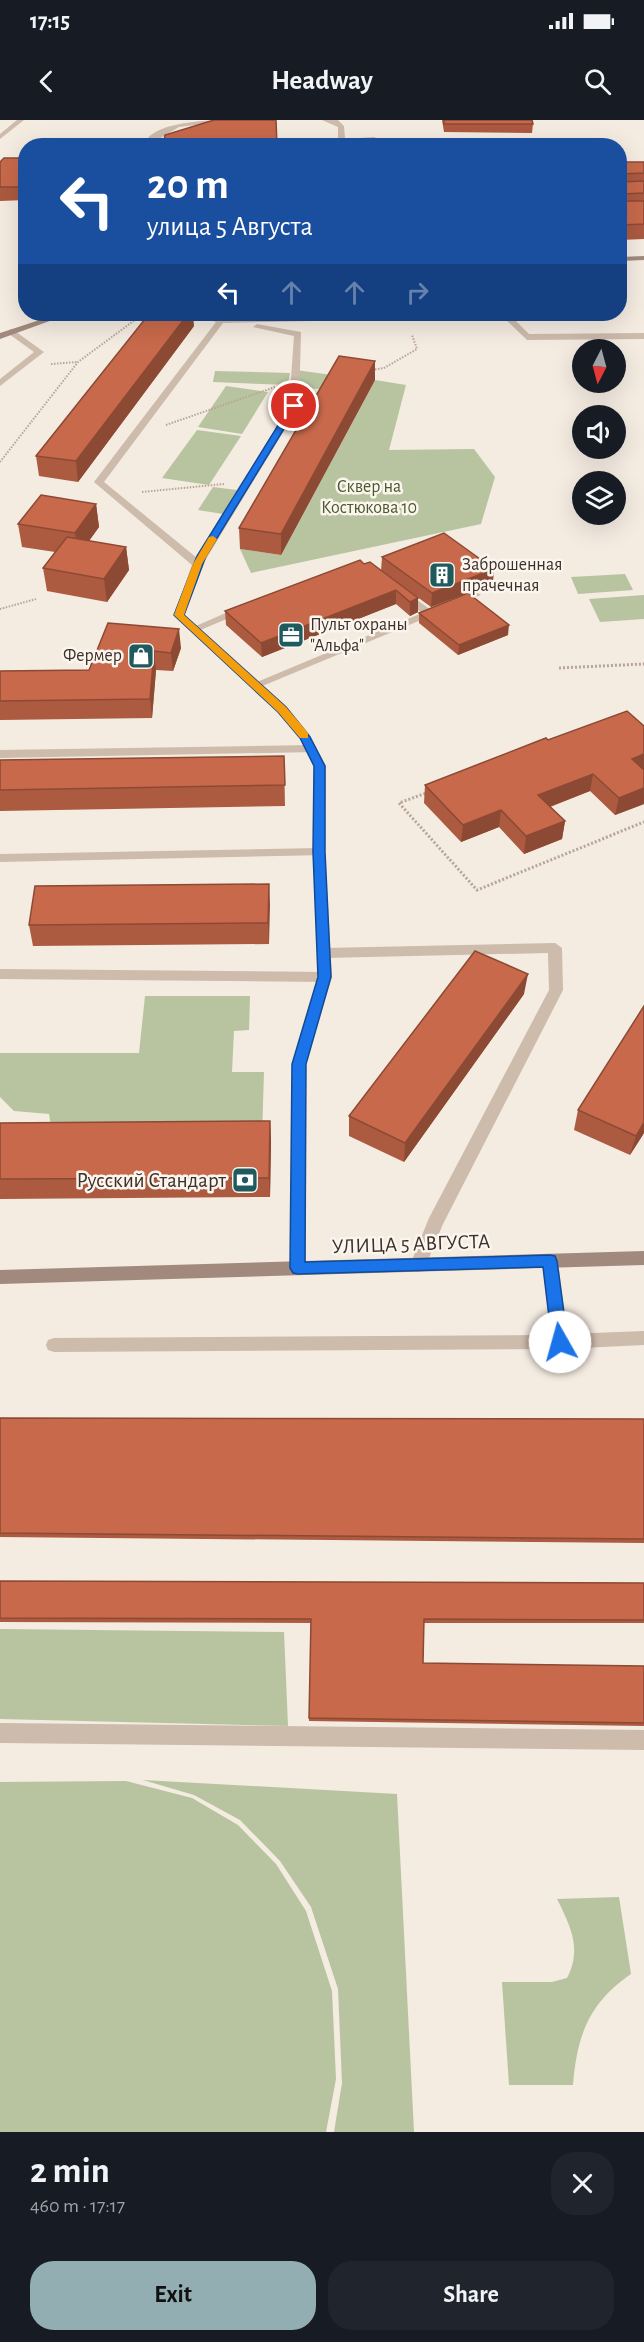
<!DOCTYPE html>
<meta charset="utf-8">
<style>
body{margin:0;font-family:"Alegreya Sans",sans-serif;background:#20242c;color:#f1f3f6;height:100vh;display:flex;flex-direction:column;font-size:22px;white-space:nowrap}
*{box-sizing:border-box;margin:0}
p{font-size:20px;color:#9ea1a6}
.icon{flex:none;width:33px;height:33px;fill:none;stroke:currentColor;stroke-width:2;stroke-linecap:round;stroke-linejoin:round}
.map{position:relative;height:2012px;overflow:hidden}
.sheet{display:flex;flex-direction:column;background:#171b24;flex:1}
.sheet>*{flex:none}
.top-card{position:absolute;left:18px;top:18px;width:609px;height:183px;border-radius:24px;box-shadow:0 6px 24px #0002;background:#1a4fa0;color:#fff;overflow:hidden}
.needle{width:39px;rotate:186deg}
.controls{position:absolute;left:572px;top:219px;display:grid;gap:12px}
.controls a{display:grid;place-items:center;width:54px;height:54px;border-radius:50%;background:#171b24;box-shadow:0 6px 24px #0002;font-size:30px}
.pin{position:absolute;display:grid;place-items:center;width:51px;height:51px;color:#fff;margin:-26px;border:3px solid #fff;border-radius:50%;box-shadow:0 2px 6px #0007}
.me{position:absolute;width:66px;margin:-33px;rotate:353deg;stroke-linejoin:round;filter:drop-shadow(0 0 4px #0008)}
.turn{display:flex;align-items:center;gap:21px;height:126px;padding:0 30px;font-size:27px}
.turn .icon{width:78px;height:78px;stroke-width:2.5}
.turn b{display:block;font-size:42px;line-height:51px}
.lanes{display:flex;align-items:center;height:57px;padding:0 30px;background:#0003;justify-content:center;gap:30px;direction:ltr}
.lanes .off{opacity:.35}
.round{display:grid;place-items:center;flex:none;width:63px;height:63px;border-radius:24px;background:#20242c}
.head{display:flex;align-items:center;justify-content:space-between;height:102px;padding:0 30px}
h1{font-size:36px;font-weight:600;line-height:45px}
.cta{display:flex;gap:12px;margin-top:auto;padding:12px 30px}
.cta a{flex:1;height:69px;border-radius:24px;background:#92aeb2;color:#111;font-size:24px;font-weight:600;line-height:69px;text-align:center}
.cta a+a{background:#20242c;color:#f1f3f6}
.status{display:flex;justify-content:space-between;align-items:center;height:42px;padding:0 30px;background:#171b24;direction:ltr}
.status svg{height:16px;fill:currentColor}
header{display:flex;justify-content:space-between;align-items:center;height:78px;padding:0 30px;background:#171b24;font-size:27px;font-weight:600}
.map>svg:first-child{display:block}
.green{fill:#b8c4a0}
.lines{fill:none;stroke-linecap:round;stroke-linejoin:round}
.path-far1{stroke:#b9a596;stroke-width:2;stroke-dasharray:1.5 1.5;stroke-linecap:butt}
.path{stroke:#b9a596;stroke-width:3;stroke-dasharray:2 2;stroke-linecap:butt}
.lane{fill:#cdbbac;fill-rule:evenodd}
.street{fill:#cdbbac;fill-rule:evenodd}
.secondary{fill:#a18a7d;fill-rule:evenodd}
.wall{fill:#ac5a40}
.shaded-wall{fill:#8c4a34}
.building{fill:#c8694b;stroke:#8c4a34;stroke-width:1.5}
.route{fill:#1a73e8;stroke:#114b97;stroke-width:1.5}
.slow{fill:#f59e0b}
.labels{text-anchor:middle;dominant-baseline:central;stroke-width:5;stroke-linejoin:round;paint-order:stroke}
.far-park-label{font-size:18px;fill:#4a5a2e;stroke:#fbf5ee}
.far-poi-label{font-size:18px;fill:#3b302b;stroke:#fbf5ee;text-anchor:start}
.poi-label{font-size:21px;fill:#3b302b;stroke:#fbf5ee;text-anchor:end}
.street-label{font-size:21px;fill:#3b302b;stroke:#fbf5ee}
</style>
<div class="status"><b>17:15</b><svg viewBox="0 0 49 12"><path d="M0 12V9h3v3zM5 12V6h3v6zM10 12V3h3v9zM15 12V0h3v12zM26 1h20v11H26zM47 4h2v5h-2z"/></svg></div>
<header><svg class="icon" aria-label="back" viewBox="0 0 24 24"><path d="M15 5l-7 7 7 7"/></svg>Headway<svg class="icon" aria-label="search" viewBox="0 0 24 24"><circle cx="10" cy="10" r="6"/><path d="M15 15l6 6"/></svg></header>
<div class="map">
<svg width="644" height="2012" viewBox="0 0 644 2012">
<rect width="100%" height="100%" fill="#f4ebe1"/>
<path class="green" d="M296,250L339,256L329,270L295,267Z
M215,251L290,253L288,265L213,262Z
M375,260L406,265L389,330L474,329L495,357L481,404L251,453L240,429L281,435Z
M226,266L268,272L242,314L198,307Z
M197,310L241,316L209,365L162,358Z
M213,367L237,370L223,394L198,390Z
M625,454L633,470L578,474L571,457Z
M644,475V499L600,502L589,479Z
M145,876H250L249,910L234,911L232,952H264L262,1017L53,1018L49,994L14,991L0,977V933H139Z
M0,1509L284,1512L288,1606L0,1599Z
M143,1660L397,1674L414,2012H334L342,1963L338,1869L311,1787L280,1741L240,1700L194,1675Z
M126,1661L192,1678L238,1705L276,1744L306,1791L332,1871L336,1959L326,2012H0V1662Z
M619,1777L631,1854C589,1883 577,1915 573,1965H509L502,1862H552L567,1858C582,1829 571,1807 557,1779Z"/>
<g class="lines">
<path class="path-far1" d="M51,244L77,242
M372,250L384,248L417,229L412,215
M166,305L275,267
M0,342L78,242L143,194
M142,372L224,364
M0,489L36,479"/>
<path class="path" d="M559,548L644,544
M429,672L399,683L477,770L644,702"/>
<path class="lane" d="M17,0H24L0,19V14Z
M236,0L179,7L152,23V26H144C149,0 215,0 236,0Z
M322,0H338L344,6L345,19L374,17L378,19L338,26V7Z
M190,194H202L221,198L509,194L529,214L644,213V219L527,220L503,197L223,203L104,362L197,438L289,286L294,216L253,207L257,204L301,212L299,286L203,444L184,495L179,498L174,495L192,445L94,362L216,202Z
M12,209L44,232L0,266V259L34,232L9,214V210Z
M402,469L431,490L472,473L476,472L481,475L260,567H252L250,565L422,493L398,474L397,472Z
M244,485L249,488L248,490L198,511L194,512L189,509Z
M311,625L317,629L315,632L0,638V630Z
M319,728L325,732L324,735L0,742V734Z
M555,823L562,828L563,870L443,1104L424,1150L418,1152L412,1150L410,1145L429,1098L549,870L548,833L325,838L318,833L325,828Z
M0,849L325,852L332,857L325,862L0,859Z
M550,1134L556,1136L558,1141L567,1214L644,1211V1225L560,1229L54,1232L48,1230L46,1225L48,1220L54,1218L551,1215L542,1141L544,1136Z
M0,1603L644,1610V1630L0,1623Z"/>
<path class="street" d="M179,492L183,493L286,586L309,614L326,646L325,732L332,857L306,944V1148L304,1153L298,1155L292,1153L290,1148L292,944L318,857L313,732L314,646L300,618L278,592L175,497V493Z"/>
<path class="secondary" d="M644,136V140L620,141V137Z
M58,194H69L0,219V213Z
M644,1131V1145L0,1164V1150Z"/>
</g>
<path class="wall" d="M442,0H532L533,4L532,13L444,12Z
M26,38V80L0,81V42Z
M620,42H644V119L620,120Z
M194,206L78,362L39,356L36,336Z
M375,260L281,435L240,429L239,408Z
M96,384L99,407L89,421L126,427L129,450L107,482L47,471L43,448L55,432L22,427L18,404Z
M382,437L493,463L431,487L394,460L418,478V492L410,496L396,484L262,537L226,505L225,491L364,444L381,451Z
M419,493L508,515L458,535L419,503Z
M108,503L181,528L173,551L156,550L152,598L0,600V551L89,550Z
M644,606V684L615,695L590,671L550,687L565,701L562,719L524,734L499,707L461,722L424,683L425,665L548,620Z
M284,636L285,686L0,691V640Z
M269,764V824L33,826L29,805Z
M524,874L404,1042L349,1016V996Z
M578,990L644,1013L630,1035L574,1010Z
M270,1001L271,1021L270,1077L0,1079V1003Z
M0,1298L644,1299V1423L0,1417Z
M0,1461L644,1463V1503H424L423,1543L644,1546V1606L309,1601L311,1503L0,1502Z"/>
<path class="shaded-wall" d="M188,194H193L194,206L78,362L76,341Z
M375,241V260L281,435V414Z
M96,384L99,407L78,436L75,413Z
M126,427L129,450L107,482L104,459Z
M494,449L493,463L431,487L432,473Z
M396,470V484L262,537L261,523Z
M418,478V492L410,496V482Z
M509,505L508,515L458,535L459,525Z
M179,509L181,528L173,551L171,533Z
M154,531L156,550L152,598L150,579Z
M644,634V650L632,639Z
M593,654L590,671L536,692L538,675Z
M644,668V684L615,695L619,678Z
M501,690L499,707L461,722L463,705Z
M565,701L562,719L524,734L526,716Z
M269,764L270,785L269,824L268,803Z
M528,854L524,874L404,1042L405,1023Z
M270,1001L271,1021L270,1077L269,1058Z
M644,1002V1013L630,1035L636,1016Z"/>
<path class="building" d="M214,0H276L277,26H163L165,15Z
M444,0H532L533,4H444Z
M4,38H26V67H0V42Z
M620,42H644V53L622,54L621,62L644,61V73L622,74L621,81H644V104L620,105Z
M149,194H188L76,341L36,336Z
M339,236L375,241L281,414L239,408Z
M41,375L96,384L75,413L18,404Z
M444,413L494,449L432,473L382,437Z
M67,417L126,427L104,459L43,448Z
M360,440L364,444L370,442L418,478L410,482L396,470L261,523L225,491Z
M468,473L509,505L459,525L419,493Z
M108,503L179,509L171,533L154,531L150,579L0,581V551L89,550Z
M627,591L644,606V634L632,639L644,650V668L619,678L593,654L538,675L565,701L526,716L501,690L463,705L425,665L546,618L548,620Z
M284,636L285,665L0,670V640Z
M269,764L268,803L29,805L35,766Z
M475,831L528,854L405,1023L349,996Z
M644,886V1002L636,1016L578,990Z
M270,1001L269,1058L0,1059V1003Z
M0,1298L644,1299V1419L0,1413Z
M0,1461L644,1463V1500L424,1499L423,1543L644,1546V1603L309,1598L311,1499L0,1498Z"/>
<path class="route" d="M294,283L298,286L206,436L184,495L286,587L310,617L325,646V732L331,857L306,944L305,1142L550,1135L555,1136L557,1141L568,1222L565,1227L560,1229L555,1227L552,1222L543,1147L298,1154L293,1153L290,1148L292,944L318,857L313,732L314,646L300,618L278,592L174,495L197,436L290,286Z"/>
<path class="slow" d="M213,416L217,419L202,444L184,495L286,587L308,613V618H300L278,592L174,495L193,444L209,417Z"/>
<defs>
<symbol id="building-square" viewBox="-11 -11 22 22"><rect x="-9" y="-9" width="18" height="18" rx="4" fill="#1f5a5e" stroke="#fbf5ee"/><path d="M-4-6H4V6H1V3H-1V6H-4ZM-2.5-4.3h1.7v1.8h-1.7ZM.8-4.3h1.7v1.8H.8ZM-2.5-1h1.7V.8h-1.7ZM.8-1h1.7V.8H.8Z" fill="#fff"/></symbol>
<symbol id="office-square" viewBox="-11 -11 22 22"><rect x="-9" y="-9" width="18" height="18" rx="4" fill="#1f5a5e" stroke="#fbf5ee"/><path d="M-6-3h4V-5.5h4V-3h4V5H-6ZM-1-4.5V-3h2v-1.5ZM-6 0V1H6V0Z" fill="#fff"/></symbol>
<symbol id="shop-square" viewBox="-11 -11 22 22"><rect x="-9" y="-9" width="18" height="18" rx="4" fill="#1f5a5e" stroke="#fbf5ee"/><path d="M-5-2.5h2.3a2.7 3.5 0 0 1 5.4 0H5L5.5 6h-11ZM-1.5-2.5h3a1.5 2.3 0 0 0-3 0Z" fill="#fff"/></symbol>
<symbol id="bank-square" viewBox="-11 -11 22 22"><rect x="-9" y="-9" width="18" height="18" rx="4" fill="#1f5a5e" stroke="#fbf5ee"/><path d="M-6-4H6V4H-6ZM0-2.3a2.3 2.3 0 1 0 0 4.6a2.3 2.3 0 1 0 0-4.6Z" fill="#fff"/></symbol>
</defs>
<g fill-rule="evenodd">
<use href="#building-square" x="427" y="440" width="30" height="30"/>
<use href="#office-square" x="276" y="500" width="30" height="30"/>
<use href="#shop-square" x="126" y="521" width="30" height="30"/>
<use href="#bank-square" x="230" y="1045" width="30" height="30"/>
</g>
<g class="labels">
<g class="far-park-label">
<text x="369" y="367">Сквер на<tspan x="369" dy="21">Костюкова 10</tspan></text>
</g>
<g class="far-poi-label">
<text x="462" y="445">Заброшенная<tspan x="462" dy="21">прачечная</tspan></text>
<text x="310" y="505">Пульт охраны<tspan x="310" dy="21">"Альфа"</tspan></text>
<text x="122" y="536" text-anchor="end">Фермер</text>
</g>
<g class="poi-label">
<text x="226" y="1060">Русский Стандарт</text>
</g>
<g class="street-label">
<text transform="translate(411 1124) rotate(-2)">УЛИЦА 5 АВГУСТА</text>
</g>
</g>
</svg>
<div class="controls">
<a><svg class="needle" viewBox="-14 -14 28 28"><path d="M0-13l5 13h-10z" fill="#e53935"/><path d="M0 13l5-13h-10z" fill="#9ea1a6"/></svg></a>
<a><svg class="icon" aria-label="sound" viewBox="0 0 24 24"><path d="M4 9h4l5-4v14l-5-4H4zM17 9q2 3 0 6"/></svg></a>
<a><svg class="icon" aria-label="layers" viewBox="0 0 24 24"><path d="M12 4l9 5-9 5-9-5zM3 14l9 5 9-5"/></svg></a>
</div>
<div class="pin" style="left:294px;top:286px;background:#d93025"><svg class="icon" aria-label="arrive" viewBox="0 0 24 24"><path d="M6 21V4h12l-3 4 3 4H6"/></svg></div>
<svg class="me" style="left:560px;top:1222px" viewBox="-20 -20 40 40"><circle r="19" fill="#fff"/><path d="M0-13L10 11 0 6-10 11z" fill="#1a73e8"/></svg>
<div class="top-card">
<div class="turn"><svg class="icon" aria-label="left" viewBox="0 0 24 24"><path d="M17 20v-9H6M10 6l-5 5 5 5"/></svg><div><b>20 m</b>улица 5 Августа</div></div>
<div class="lanes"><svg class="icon" aria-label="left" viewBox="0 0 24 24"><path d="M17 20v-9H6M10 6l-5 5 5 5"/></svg><svg class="icon off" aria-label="ahead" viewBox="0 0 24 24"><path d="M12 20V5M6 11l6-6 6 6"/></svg><svg class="icon off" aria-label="ahead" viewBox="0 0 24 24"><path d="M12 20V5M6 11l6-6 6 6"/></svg><svg class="icon off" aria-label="right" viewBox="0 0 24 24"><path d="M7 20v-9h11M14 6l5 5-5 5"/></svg></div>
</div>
</div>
<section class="sheet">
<div class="head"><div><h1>2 min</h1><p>460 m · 17:17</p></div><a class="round"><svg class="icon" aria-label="close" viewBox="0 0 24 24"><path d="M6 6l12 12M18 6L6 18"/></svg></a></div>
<div class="cta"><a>Exit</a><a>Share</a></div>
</section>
